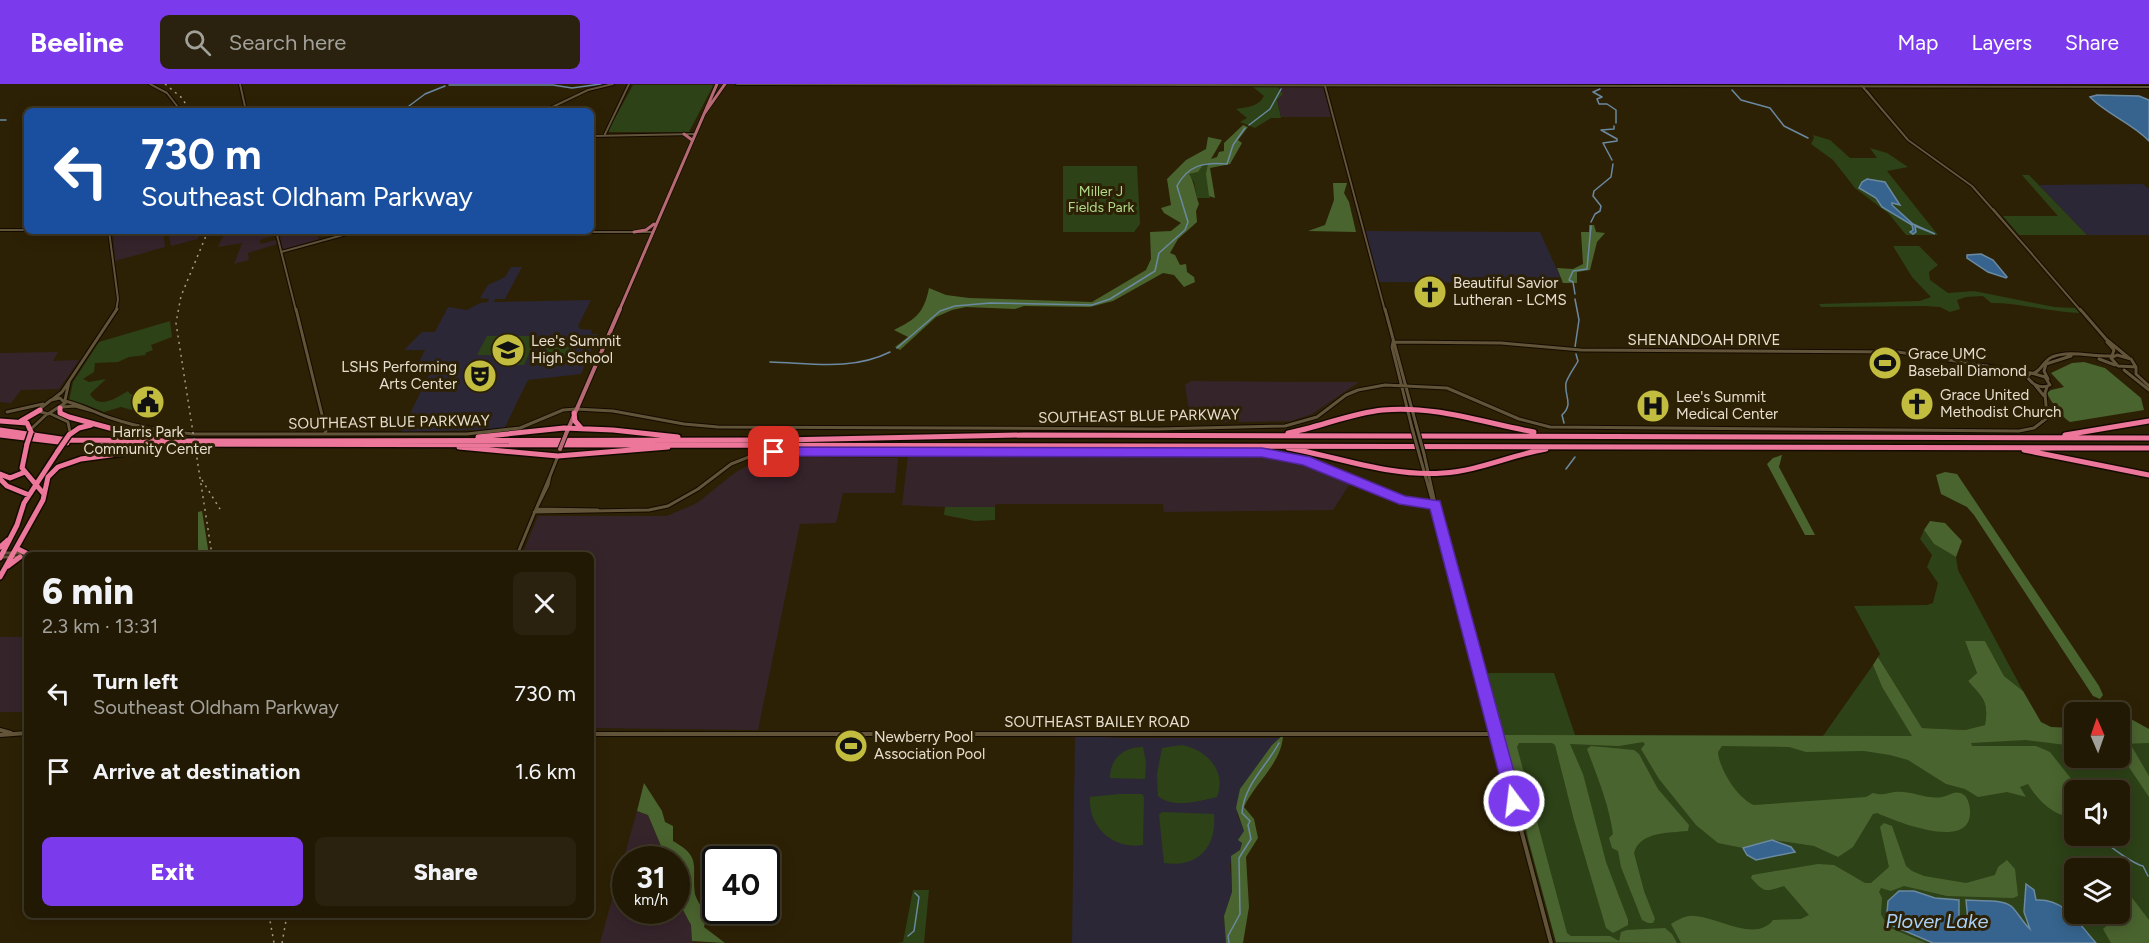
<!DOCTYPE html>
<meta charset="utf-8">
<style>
body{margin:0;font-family:Figtree,sans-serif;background:#2a220e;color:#f1f3f6;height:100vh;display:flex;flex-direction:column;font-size:22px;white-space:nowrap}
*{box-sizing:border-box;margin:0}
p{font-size:20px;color:#a2a09a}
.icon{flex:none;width:33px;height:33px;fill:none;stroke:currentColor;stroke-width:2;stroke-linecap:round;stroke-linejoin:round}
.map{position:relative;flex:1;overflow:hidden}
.details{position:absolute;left:24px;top:468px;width:570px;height:366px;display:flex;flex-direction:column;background:#221904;border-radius:9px;box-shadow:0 3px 15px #0003,0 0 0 2px #3f3826}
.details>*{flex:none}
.guide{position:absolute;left:24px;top:24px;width:570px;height:126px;border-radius:9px;box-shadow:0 3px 15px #0003,0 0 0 2px #3f3826;background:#1a4fa0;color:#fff;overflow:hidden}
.needle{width:39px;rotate:358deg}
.tools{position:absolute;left:2064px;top:618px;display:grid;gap:12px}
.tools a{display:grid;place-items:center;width:66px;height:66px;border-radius:9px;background:#221904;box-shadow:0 3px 15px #0003,0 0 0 2px #3f3826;font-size:30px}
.speed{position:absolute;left:612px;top:762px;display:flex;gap:12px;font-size:30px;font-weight:700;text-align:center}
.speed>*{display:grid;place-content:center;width:78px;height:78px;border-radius:50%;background:#221904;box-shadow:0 3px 15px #0003,0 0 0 2px #3f3826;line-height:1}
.speed small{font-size:15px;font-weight:400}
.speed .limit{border:3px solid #111;border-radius:9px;background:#fff;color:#111}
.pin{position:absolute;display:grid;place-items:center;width:51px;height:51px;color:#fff;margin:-26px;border-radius:12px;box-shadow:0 3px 9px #0006}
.me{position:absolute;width:66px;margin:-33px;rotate:345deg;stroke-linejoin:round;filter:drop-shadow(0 0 4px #0008)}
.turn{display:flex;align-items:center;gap:21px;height:126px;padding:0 18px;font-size:27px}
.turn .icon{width:78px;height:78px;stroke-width:2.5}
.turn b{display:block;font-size:42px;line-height:51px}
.round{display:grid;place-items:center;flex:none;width:63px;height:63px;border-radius:9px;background:#2a220e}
.head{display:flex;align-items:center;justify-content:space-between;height:102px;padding:0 18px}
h1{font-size:36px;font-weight:800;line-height:45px}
.cta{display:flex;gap:12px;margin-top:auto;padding:12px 18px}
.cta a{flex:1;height:69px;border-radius:9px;background:#7c3aed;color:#fff;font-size:24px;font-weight:800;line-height:69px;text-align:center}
.cta a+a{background:#2a220e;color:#f1f3f6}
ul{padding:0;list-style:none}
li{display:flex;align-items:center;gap:18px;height:78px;padding:0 18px}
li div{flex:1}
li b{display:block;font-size:22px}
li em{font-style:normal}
header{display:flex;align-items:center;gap:36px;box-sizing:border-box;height:84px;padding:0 30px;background:#7c3aed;color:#fff}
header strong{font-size:28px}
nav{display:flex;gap:33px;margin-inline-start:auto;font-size:21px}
.search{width:420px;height:54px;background:#2a220e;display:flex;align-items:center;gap:15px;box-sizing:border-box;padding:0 21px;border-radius:9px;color:#a2a09a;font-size:22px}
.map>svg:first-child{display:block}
.commercial{fill:#36242b}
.education{fill:#2c2737}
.green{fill:#2d4217;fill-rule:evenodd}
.forest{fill:#4a642f}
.water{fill:#36648e;stroke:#6b89a1;stroke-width:1.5}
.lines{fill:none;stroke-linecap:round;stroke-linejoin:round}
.stream{stroke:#6b89a1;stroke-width:1.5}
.secondary-far2-casing{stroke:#140b00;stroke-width:4}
.secondary-far1-casing{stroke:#140b00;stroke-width:5}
.secondary-casing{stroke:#140b00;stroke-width:6}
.primary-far1-casing{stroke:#140b00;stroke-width:4.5}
.primary-casing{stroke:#140b00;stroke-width:6}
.highway-casing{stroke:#140b00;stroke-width:8}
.secondary-far2{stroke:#625438;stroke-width:2}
.secondary-far1{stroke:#625438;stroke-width:3}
.secondary{stroke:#625438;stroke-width:4}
.primary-far1{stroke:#b56973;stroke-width:3}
.primary{stroke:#b56973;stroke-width:4}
.highway{stroke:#ec779a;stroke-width:5}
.rail{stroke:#a69c88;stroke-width:1.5;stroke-dasharray:2 4.5;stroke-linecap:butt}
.secondary-bridge-casing{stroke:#140b00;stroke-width:5;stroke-linecap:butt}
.primary-bridge-casing{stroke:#140b00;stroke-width:6;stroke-linecap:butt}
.highway-bridge-casing{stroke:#140b00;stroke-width:8;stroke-linecap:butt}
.secondary-bridge{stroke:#625438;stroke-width:3}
.primary-bridge{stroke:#b56973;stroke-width:4}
.highway-bridge{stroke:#ec779a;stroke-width:5}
.route{fill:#7c3aed;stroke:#51269a;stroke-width:1.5}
.labels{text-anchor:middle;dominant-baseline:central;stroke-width:6;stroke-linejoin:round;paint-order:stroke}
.far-park-label{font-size:14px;fill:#b1db8a;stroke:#2d2105}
.poi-label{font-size:15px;fill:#e6dece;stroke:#2d2105;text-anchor:start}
.street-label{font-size:15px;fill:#e6dece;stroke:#2d2105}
.near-water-label{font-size:20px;font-style:italic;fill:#aad1f8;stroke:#2d2105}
</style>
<header>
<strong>Beeline</strong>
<div class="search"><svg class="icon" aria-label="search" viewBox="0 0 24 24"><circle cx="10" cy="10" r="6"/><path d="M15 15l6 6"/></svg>Search here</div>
<nav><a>Map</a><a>Layers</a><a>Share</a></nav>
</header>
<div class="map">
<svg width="2149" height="859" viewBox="0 0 2149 859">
<rect width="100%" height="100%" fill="#2d2105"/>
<path class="commercial" d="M1278,2L1323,3L1331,33H1281L1277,16L1283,10Z
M113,147H163L165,163L115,177Z
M168,147H200L198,155L171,162Z
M234,147H274L275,151L260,156V160L276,156L277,160L248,169L249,176L234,180L242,159L218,163L224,150Z
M278,147H316L319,156L283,166Z
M58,268L53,277L79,276L59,305L21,306L11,319L0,318V269Z
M1191,297L1295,298H1359L1312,330L1291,337L1191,339L1185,301Z
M1241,370L1276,372L1299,377L1351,398L1333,426L1164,428L1163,420H996L995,423H945L902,421L908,372Z
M781,373L898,374L895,409H843L836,439L800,440L758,646L591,644V471H522L538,432H667L697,419L736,388L749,381Z
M0,553H27V628H0Z
M637,727L648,731L664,769L672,775L626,776V826H676L677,780L680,783L683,826L691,841L692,857L695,859H600Z"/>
<path class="education" d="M2143,100L2149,105V151H2087L2039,101Z
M1365,147L1540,148L1563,199L1379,198Z
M511,183H522L505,215H495L494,218L591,216L578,242L580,245L592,246L591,250H598L581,290L528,296L504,345L401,348L435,279L419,278L425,266H404L422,248H435L448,223L467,226L480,219L488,218L489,215L480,214L488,201L505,193Z
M1075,651L1117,654H1280L1272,661L1240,705L1237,730L1244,747L1240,766L1230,780L1232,808L1224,832L1226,859H1072Z"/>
<path class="green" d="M633,1H712L713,2L689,48H610L608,47Z
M1253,3H1278L1283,10L1277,16L1281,34H1271L1255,44L1240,38L1247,34L1236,25C1247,23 1258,23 1264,12Z
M1813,51L1830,56L1850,74H1877L1870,64L1887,69L1908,83L1887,87L1938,151H1906L1889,130L1855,104L1833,76L1811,60L1814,54ZM1864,98H1885L1895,119H1891L1892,121L1916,142H1915L1916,147L1913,146L1912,141L1882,123Z
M1208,79L1210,114H1197L1194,98L1188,90L1198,88L1204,80Z
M1063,82H1137L1140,140L1134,148H1063Z
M2022,91H2029L2087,151H2019L2003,132H2058Z
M1893,162H1919L1938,181L1929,188L1930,196L1948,209L1974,207L2054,223L2075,224L2080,229C2050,228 2021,219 1991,219L1983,212L1966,213L1957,216L1960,225L1950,228L1940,223L1924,222L1821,223L1819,220L1920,217L1931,213L1912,193Z
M170,237L172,253L151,261L153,266L145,269L146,271L129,273L118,278L95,279L94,288L83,295L89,298L106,295L90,310C99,326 116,314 128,307L130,310L142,311L132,326L121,323L104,328L84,320L69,317L73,298L99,258Z
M487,252H503L494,271H477Z
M518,252H537L524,281H504Z
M551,253H574L563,279H540Z
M945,423H995V436L975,437L944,431Z
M1924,446L1934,460L1956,473L1958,486L2023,607L2004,592L1985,557H1965L1977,589L1968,597C1983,614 1989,617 1985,641L1965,646L1922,644L1878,573L1880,570L1854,522L1927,521L1933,519L1938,499L1927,483L1932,471L1920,455Z
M1873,581L1882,603L1913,652H2074V674H2120V652H2149V859H1556L1482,589H1554L1575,651L1823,652ZM2074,706H2120V752H2074ZM2074,784H2120V830H2074Z
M1182,661C1207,666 1227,687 1217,713C1199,717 1173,725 1158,712L1157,690L1162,664Z
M1143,663L1146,678L1145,695L1110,694C1110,674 1124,663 1143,663Z
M1119,710H1142L1144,713L1143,761C1113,766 1088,743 1090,713Z
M1162,728L1214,730C1217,763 1198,784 1164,779L1159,731Z
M913,806H929L924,859H897L903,858Z"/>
<path class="forest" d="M1243,41L1248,43L1238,56L1242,59L1230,80L1210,84L1215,114L1209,112L1206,90L1208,79L1204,80L1198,88L1189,90C1195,99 1195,110 1199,120L1196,127L1197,138L1178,155L1170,169L1175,171L1180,181L1186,180L1187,188L1194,193L1195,198L1184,203L1174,191L1163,189L1113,217L1090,223L1024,222L1015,225L966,223L952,226L936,233L900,266L895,263L908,253L894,246C916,235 924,229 929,204L946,211L969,214L1092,218L1146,186L1151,175L1150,148L1171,147L1181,139L1164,129L1161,124L1171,121L1167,95L1186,76L1206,65L1208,53L1222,56L1211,75L1217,73L1219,68L1224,67V59Z
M1333,99H1347L1344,109L1349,118L1356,148L1308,147L1325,141L1334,116Z
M1589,141H1594L1596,148L1605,149L1597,158L1590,186L1577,188V199H1563L1557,184L1573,185L1583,180L1581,148H1589Z
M2084,278L2105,284L2141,314L2144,326L2070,338C2062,333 2051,318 2047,309L2051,306L2064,303L2051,289L2072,279Z
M1782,371L1779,383L1815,451H1805L1767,380L1773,374Z
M1945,388L1957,390L2099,602L2103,611L2100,615L2093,612L1974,431L1967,423L1941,410L1936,391Z
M202,427L209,471H200L198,467V428Z
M1930,437L1945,439L1962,457L1956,473L1934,460L1924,446Z
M1965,557H1985L2004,592L2023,607L2041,638L2051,643L2074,644V662L2025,656L1971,659L1972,662H2036L2050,668L2080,706H2074V733C2055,733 2038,717 2028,700L2020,703L2026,713L2007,708L1978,713L1965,705L1946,700L1908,676L1890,671L1864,667L1806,668L1789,663L1722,662L1718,668C1719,685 1738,715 1754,721L1866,713L1873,709C1883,712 1886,709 1895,708C1911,706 1927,716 1942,713C1950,712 1955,705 1964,711C1968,714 1970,722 1970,728C1971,768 1895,737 1877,729L1873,730L1853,763L1838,773L1814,762L1788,758L1772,756L1743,764L1718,759L1696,741L1659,695L1641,665L1645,660L1643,658L1619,662L1570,660L1583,690L1606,778L1628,836V841L1613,849L1606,844L1574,736L1555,661L1552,659H1519L1517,663L1567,849L1571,852H1610L1619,857L1621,848L1627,846L1665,844L1672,850L1677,859L1556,858L1528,754L1522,722L1498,651L1912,652L1882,603L1873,581L1878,573L1922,644L1965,646L1985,641C1989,617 1983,614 1968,597L1977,589Z
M2120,629L2149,645V659L2120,660Z
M1283,651C1282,679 1255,699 1244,723L1254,735L1258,754L1246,773L1249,823L1243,859H1226L1224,832L1232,808L1231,772L1240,766L1242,759L1238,756L1244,747L1236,724L1240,705L1272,661Z
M2131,661L2149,692V713L2120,670V662Z
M1591,662L1634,666L1639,670L1658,705L1689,741L1688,747C1670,749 1640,747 1634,769L1644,807L1655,835L1653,839H1648L1642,836L1621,783L1618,767L1612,764L1609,754L1613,750C1609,720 1597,692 1587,665Z
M644,699L662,727L665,738L673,742V757C703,774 691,782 695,810C697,817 703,825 707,831L704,843L725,859L692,857L691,841L683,826L680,783L677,780L676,776L672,775L664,769L648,731L637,727Z
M1884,739L1892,742L1906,782L1912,787L1924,792L1966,799L1995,791L1998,783L2007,776L2015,785L2018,812L2013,814L1947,812L1904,802L1891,807L1881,804L1879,808L1882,814L1881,830L1888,843L1926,859H1681L1671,840C1678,836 1686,831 1694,832C1718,833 1756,859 1773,836L1801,835L1809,831L1784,802C1764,808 1765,809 1751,794L1752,791L1818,780L1834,781L1865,799H1871L1889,783L1880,743Z
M2120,798L2149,836V859H2111L2103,845L2112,837L2108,830H2120Z"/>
<path class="water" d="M2097,11L2139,12L2149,16V57C2132,39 2106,30 2090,13Z
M1867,95L1885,98L1900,121L1892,119V121L1913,140L1935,150L1915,142L1916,148L1913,150L1910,148L1913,146L1912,141L1882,123L1876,114L1859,104L1862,98Z
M1981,170L1993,176L2007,193L2006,194L1988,188L1967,174V171Z
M1772,756L1791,763L1795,768L1756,776L1747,771L1743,764Z
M2026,800L2034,806L2036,816C2065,814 2078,839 2096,859H1933L1893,842L1887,829L1888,817L1899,807H1914L1935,814L1959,816V831L1963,839L1968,837L1966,816C1978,817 2001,815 2011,822C2017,827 2023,839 2030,845L2024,828Z"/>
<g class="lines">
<path class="stream" d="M449,1H553L572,4L601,0
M1600,5L1593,8L1602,13L1597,15L1599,20H1607L1616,26V39
M1732,6L1741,16L1770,24L1784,42L1808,54
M409,22L425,10L445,2
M0,36H6
M1249,41L1270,25L1281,5
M1612,76L1603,59L1617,57V55L1601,46L1614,45V42
M1591,138L1595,130L1600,127L1601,122L1593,112L1594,107L1611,93L1613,80
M1575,210L1573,198L1569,196L1573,187L1587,185L1591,142
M1575,215L1579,236L1575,263
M897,264L940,227L955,222L990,219L1092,221L1110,215L1155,187L1159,169L1185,146L1188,138L1177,102C1188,81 1204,78 1227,80L1233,61L1245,44
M770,278C811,279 852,287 890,268
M1564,339L1562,331C1574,320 1564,312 1566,299C1568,292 1575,283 1578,277L1576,270
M1566,385L1575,373
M2096,752C2110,761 2128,778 2143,782L2148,792
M908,852L914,847L919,813L915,809
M1229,859L1228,852L1240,830L1239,774L1251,755L1248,741L1250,737L1242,729C1244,701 1266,683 1279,659"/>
<defs>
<path id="secondary-far2" d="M150,0L167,9L181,27
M240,0L246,27
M737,0L2149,3
M1325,2L1385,227
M1862,2L1908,56L1972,102L2032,170
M1867,7L1882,26
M544,27L588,6L613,0
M605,50L629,0
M591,52L695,50
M1993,125L2081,227
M0,146H27
M109,147L118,215L116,227
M276,147L296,227
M281,168L354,148H652"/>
<path id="secondary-far1" d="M296,225L326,347L324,350
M1385,225L1417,344
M2080,225L2106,255L2129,274
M1393,258L1501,259L1581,266L1898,268L2031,289
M1393,258L1392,263L1412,344
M2117,271L2131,275L2136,283L2118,282L2111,274Z
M2099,275L2115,281
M2136,283V290L2149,302
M2124,286L2149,306
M2031,289L2045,293L2050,301C2041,305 2033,301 2027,293Z
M2034,289C2042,286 2043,277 2052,273C2070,266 2093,273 2112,272L2114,266L2107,258
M2048,295L2044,287L2046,280L2071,272
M2035,301L2044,312
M60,314L65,319L48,330L41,328V324L51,316Z
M53,315L62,308L117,225
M65,316L69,298
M65,317C83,321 97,330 114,335C140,344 166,347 193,350H467L520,344L563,326L576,325L613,327L684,340L718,343L1157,345L1285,342L1317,333L1346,311L1358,306L1385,301L1447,304L1519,335L1550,343L2019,347L2034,344L2047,334L2045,309L2047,303
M62,323L75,322L93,327
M7,328L43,320
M51,330L68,338L70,348
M31,345L47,330
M1424,370L1435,419
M1420,373L1458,508
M550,392L548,401L536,425Z
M550,392L558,372
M534,428L649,426L668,422L698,405L731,380L754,371L791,367L1262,368L1306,377L1403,417L1435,421
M3,469H28L30,471
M517,471L536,425L598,426
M2,473H27"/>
<path id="secondary" d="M1458,507L1551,859
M0,646L11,649
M591,650H1496
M0,651L27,649"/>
<path id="primary-far1" d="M704,30L725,0
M684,50L692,56
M634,148L646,146L654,140
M619,227L717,0"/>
<path id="primary" d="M566,350L620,225"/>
<path id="highway" d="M60,324V329L69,333L128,349L158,354
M574,329L575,337L581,344
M0,337L27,339L31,348
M21,337L40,326
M0,346L68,356L183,357L781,356L1024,351L2149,354
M1288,349C1320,343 1351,329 1383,326C1434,321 1484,339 1534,348
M0,351L67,359
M69,351L79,344L91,341
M2065,351L2149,337
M478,353L564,344L613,346L678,353
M27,360L22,384L43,409
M103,360L2149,364
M459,363L558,372L668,363
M1288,364C1339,373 1390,393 1443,389C1478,387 1511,371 1546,365
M2024,366L2149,391
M0,390L10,394L25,388
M0,395L7,402L29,411
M0,463L8,456
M16,464L26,469
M0,474L17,441L24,419L58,367
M8,482L20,473
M0,493L43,416L48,393L58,383L81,375L161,364"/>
</defs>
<use href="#secondary-far2" class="secondary-far2-casing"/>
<use href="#secondary-far1" class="secondary-far1-casing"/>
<use href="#secondary" class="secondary-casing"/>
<use href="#primary-far1" class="primary-far1-casing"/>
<use href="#primary" class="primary-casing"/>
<use href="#highway" class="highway-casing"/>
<use href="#secondary-far2" class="secondary-far2"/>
<use href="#secondary-far1" class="secondary-far1"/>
<use href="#secondary" class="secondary"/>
<use href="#primary-far1" class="primary-far1"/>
<use href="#primary" class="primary"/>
<use href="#highway" class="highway"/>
<path class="rail" d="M165,0L182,14L190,27
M208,147L181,212L176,239L212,471
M202,396L220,425
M269,831L274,859
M282,859L287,831"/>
<defs>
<path id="secondary-bridge" d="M1412,344L1420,373
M1417,344L1424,370"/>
<path id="primary-bridge" d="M560,365L566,350"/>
<path id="highway-bridge" d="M27,360L31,348
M58,367L69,351"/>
</defs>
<use href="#secondary-bridge" class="secondary-bridge-casing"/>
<use href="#primary-bridge" class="primary-bridge-casing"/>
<use href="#highway-bridge" class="highway-bridge-casing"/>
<use href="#secondary-bridge" class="secondary-bridge"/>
<use href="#primary-bridge" class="primary-bridge"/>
<use href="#highway-bridge" class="highway-bridge"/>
</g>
<path class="route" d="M774,363L1262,364L1310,373L1405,412L1440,417L1522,717L1520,723L1514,725L1508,723L1506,717L1430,425L1399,420L1303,381L1262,373L774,372L767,368Z"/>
<defs>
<symbol id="church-disc" viewBox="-11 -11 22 22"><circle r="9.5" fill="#c2bd3f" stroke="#2d2105"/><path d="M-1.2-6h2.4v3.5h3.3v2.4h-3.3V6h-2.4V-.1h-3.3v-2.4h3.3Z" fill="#111"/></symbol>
<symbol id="school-disc" viewBox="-11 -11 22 22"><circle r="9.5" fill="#c2bd3f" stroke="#2d2105"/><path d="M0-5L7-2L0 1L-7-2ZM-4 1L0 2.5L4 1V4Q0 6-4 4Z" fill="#111"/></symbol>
<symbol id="stadium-disc" viewBox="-11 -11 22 22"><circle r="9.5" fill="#c2bd3f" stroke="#2d2105"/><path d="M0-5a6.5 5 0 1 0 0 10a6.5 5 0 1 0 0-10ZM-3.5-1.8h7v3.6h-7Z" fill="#111"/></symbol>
<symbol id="theatre-disc" viewBox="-11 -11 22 22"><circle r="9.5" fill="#c2bd3f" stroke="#2d2105"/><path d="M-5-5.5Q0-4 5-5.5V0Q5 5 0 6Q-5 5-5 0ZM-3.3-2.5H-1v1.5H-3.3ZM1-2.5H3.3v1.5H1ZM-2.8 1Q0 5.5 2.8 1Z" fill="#111"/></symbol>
<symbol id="civic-disc" viewBox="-11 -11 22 22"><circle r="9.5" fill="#c2bd3f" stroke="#2d2105"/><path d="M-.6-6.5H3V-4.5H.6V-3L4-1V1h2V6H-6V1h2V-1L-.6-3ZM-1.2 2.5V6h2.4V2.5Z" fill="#111"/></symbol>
<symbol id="hospital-disc" viewBox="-11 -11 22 22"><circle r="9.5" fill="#c2bd3f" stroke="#2d2105"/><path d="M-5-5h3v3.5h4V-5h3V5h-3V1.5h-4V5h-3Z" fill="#111"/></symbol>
</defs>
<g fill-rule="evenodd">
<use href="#church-disc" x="1411" y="189" width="38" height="38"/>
<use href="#school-disc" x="489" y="247" width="38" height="38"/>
<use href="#stadium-disc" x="1866" y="260" width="38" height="38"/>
<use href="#theatre-disc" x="461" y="273" width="38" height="38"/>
<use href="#civic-disc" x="129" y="299" width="38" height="38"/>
<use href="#church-disc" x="1898" y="301" width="38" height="38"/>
<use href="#hospital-disc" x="1634" y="303" width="38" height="38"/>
<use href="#stadium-disc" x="832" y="643" width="38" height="38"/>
</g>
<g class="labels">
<g class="far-park-label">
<text x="1101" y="107">Miller J<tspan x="1101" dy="16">Fields Park</tspan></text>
</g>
<g class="poi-label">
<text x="1453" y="199">Beautiful Savior<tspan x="1453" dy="17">Lutheran - LCMS</tspan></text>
<text x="531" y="257">Lee's Summit<tspan x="531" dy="17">High School</tspan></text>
<text x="1908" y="270">Grace UMC<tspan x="1908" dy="17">Baseball Diamond</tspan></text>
<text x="457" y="283" text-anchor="end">LSHS Performing<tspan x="457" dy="17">Arts Center</tspan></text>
<text x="1940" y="311">Grace United<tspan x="1940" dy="17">Methodist Church</tspan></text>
<text x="1676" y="313">Lee's Summit<tspan x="1676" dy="17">Medical Center</tspan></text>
<text x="148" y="348" text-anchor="middle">Harris Park<tspan x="148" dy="17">Community Center</tspan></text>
<text x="874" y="653">Newberry Pool<tspan x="874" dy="17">Association Pool</tspan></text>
</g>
<g class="street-label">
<text x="1704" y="256">SHENANDOAH DRIVE</text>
<text transform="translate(1139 332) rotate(-1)">SOUTHEAST BLUE PARKWAY</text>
<text transform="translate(389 338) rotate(-1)">SOUTHEAST BLUE PARKWAY</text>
<text x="1097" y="638">SOUTHEAST BAILEY ROAD</text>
</g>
<g class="near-water-label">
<text x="1937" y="837">Plover Lake</text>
</g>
</g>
</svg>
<div class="tools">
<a><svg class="needle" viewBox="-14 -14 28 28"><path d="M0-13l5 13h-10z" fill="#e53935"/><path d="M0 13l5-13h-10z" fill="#a2a09a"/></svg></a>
<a><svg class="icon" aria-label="sound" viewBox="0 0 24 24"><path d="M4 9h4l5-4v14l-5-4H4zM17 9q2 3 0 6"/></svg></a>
<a><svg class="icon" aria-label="layers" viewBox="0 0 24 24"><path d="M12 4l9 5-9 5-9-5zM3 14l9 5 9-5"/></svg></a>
</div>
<div class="speed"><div>31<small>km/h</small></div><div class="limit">40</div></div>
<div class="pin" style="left:774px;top:368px;background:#d93025"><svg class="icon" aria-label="arrive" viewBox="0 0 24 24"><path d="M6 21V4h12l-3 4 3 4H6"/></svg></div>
<svg class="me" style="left:1514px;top:717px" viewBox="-20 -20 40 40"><circle r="17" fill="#7c3aed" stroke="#fff" stroke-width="3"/><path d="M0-11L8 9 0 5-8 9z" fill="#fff"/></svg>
<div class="guide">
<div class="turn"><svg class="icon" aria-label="left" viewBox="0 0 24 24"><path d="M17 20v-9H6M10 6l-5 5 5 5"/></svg><div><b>730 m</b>Southeast Oldham Parkway</div></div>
</div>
<section class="details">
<div class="head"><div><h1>6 min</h1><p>2.3 km · 13:31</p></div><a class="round"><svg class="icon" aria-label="close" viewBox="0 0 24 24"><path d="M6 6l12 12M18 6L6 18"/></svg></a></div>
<ul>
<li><svg class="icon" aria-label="left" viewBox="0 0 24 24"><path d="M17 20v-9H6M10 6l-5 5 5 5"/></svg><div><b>Turn left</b><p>Southeast Oldham Parkway</p></div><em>730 m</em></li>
<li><svg class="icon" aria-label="arrive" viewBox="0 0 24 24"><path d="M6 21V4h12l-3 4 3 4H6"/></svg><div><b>Arrive at destination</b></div><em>1.6 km</em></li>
</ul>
<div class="cta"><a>Exit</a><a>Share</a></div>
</section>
</div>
